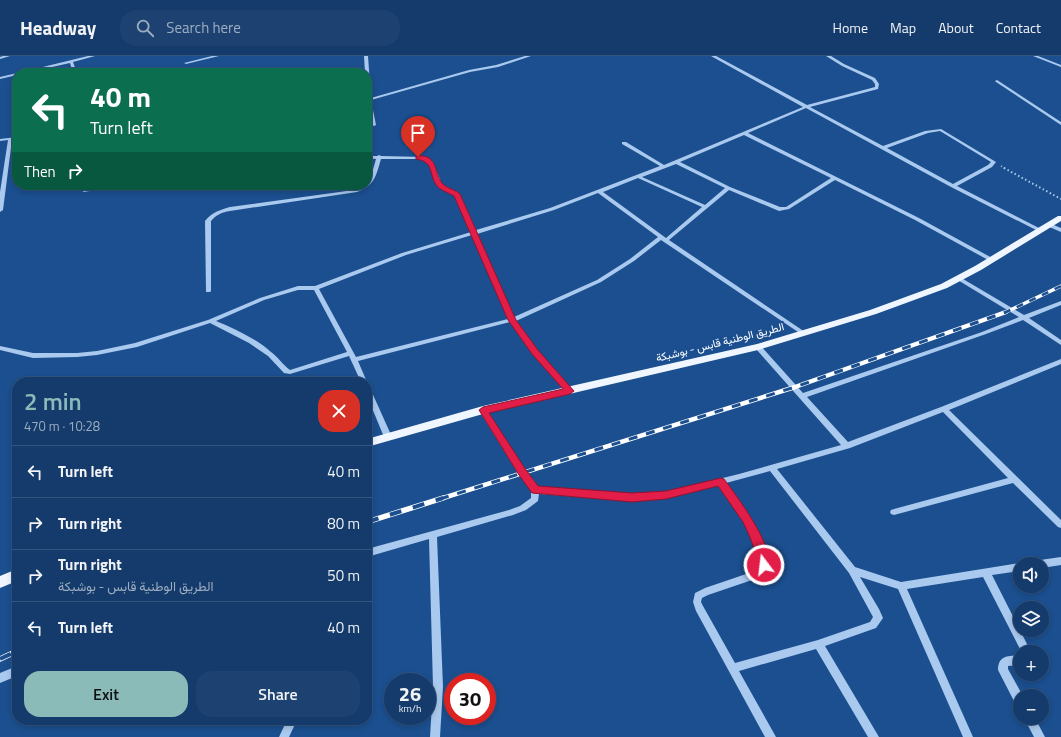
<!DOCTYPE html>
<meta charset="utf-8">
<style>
body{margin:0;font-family:"Titillium Web",Vazirmatn,sans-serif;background:#1d4271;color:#f1f3f6;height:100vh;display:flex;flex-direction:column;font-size:15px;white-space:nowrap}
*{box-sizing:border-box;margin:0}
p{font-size:13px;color:#9dadc1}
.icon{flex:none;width:22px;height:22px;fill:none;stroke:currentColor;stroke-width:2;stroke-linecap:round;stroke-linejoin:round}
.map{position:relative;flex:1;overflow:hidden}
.sheet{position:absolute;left:12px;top:321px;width:360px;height:348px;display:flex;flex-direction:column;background:#143b6b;border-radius:16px;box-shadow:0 2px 6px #0003,0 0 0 1px #33557e}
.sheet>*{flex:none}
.guide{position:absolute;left:12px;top:12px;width:360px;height:122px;border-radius:16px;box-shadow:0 2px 6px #0003,0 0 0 1px #33557e;background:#0b6e4f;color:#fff;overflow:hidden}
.fabs{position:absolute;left:1013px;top:501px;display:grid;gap:8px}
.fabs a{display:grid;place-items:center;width:36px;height:36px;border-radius:50%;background:#143b6b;box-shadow:0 2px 6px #0003,0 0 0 1px #33557e;font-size:20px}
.speed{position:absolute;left:384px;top:617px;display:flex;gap:8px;font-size:20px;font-weight:700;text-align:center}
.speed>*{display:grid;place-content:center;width:52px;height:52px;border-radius:50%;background:#143b6b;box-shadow:0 2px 6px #0003,0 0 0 1px #33557e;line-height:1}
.speed small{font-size:10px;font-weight:400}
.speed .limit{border:6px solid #d22;background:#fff;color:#111}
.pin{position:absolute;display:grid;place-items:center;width:34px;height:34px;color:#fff;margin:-41px -17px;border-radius:50% 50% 50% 0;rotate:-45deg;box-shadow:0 0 4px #0007}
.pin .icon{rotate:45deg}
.me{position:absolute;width:44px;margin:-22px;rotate:345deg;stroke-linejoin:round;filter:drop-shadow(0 0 3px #0008)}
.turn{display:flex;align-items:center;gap:14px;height:84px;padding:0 12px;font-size:18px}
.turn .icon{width:52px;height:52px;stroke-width:2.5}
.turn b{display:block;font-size:28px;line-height:34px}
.then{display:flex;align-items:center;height:38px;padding:0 12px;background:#0003;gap:8px;font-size:15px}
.round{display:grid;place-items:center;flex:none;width:42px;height:42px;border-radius:16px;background:#1d4271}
.summary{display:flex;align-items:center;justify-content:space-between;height:68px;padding:0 12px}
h1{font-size:24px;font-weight:600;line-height:30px;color:#8bbbb9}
.button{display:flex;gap:8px;margin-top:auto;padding:8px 12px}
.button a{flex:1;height:46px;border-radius:16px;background:#8bbbb9;color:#111;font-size:16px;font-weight:600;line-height:46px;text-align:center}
.button a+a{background:#1d4271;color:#f1f3f6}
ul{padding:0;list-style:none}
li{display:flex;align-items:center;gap:12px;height:52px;padding:0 12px;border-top:1px solid #33557e}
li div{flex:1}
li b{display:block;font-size:15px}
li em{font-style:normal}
header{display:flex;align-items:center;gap:24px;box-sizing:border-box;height:56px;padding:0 20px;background:#143b6b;border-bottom:1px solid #33557e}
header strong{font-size:19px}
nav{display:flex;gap:22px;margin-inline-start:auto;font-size:14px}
.search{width:280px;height:36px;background:#1d4271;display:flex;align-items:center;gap:10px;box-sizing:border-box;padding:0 14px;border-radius:16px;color:#9dadc1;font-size:15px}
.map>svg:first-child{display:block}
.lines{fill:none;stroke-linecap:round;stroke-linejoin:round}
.path-far1{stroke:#a9c9ee;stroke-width:1.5;stroke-dasharray:1 2;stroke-linecap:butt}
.path{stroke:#a9c9ee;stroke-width:2;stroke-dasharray:1.5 2.5;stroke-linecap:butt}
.minor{fill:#a9c9ee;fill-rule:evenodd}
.major{fill:#f0f6ff;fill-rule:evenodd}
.rail-far2-casing{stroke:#fff;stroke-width:3.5}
.rail-far1-casing{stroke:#fff;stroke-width:4.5}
.rail-casing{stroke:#fff;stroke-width:5.5}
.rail-far2{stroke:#1b4f8f;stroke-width:2.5;stroke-dasharray:7;stroke-linecap:butt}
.rail-far1{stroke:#1b4f8f;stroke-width:3;stroke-dasharray:9;stroke-linecap:butt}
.rail{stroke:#1b4f8f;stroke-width:4;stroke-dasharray:12;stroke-linecap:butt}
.route{fill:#e11d48;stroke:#92132f}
.labels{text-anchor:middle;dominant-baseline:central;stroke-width:4;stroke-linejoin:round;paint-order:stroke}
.street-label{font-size:11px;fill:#fff;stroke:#1b4f8f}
</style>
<header>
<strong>Headway</strong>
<div class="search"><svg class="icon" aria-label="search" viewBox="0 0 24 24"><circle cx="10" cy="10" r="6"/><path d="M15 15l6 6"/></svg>Search here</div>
<nav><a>Home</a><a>Map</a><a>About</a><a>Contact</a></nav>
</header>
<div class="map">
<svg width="1061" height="681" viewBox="0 0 1061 681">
<rect width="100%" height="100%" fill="#1b4f8f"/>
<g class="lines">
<path class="path-far1" d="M1001,110L1006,113"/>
<path class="path" d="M1004,112L1061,143"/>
<path class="minor" d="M3,0H10L0,3V1Z
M88,0H95L73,6L77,17H73L70,7L25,17H18Z
M212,0H219L186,8L184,7Z
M364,0H368L371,42L469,14L496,9L525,0H531L498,11L470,16L371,44L376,69L374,70L372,69L367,45V17H365Z
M711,0H716L807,49L875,31V28L872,24L842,10L826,0H831L844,8L875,22L879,28L878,33L810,51L883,90L925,75L941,73L996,106L992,111L957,130L1043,174L1042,175H1038L951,131L806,52L748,77L919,162L994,203V205H990L915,164L835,124L789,153L779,155L729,134L669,184L805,276L806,277L805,278H801L661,184L634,205L601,226L516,265L537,294L572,333L573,335L570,337H568L533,298L510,266L358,305L367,326V327L361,326L349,300L290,318L284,317L268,300L249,287L210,267L137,291L97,299L77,301L33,302L0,294V290L33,297H77L97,295L135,287L208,264L260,242L298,230H315L402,197L471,176L455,139L438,130L429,108L423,103H381C376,120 375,129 357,136L230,155C222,156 216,159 211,165V235L210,236H206L205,165C212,156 220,154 230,151L354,134L364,129H367V126L372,117L376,103L367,102V100H377L379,99L381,100L424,101L433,106L442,128L460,138L476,174L550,152L660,110L622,88V86H626L664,109L803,51ZM940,75L991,106L988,109L953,128L887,92L928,77ZM744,79L831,122L786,151H780L730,131L680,106ZM676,108L725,132L705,149L642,121ZM638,122L702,151L666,182L603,136ZM598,137L658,181L630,203L597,224L514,261L477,178L554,154ZM472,179L508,263L356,301L319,233L406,199ZM298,234H314L347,296L290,314C283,309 278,301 271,296C255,282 235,273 216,265L264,244Z
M1033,0H1038L1061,9V11Z
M17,17V19L0,23V21Z
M997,24L1061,66V69L996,26L995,25Z
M17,81V83L12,84L3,154L0,156V136L8,84L0,85V83Z
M107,129H119L117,130L84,136L81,134L84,132Z
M252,129H256V130L254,131H252Z
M1049,167L1061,172V176L1047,170V168Z
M958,220L1024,259L1061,245V249L1029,262L1061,284V289L1023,264L986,278L807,341L848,386L941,351L1061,303V308L949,354L1061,464V472L1058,471L1013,427L894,459L891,458L890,456L891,454L894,453L1008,422L943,356L850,392L777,413L855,511L901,526L1020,507L1022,508H1020V515L992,519L1027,588L1029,596H1020V598L1019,591L983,521L907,533L973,681H963L898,533L860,521L879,553L883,562L876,572L825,590L879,681H868L816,593L739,615L776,681H765L696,555L693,546L695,537L705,532L752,516L760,508C755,477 736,454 719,429L666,442L632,445L539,438L538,445L526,454L513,459L437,481L443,631L440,681H430L433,631L429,483L367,501V493L509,454L520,450L531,442V434L529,430L519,419L480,356L479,354L480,352H486L525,415L535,426L537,431L632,439L666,436L739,418L841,389L756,293L755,291L756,289H760L803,337L982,276L1019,261L956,223L955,222ZM770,415L849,517L873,561L870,566L818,584L735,607L703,550L701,546L702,542L708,539L758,522L768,509L766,498L763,487L757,473L744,452L726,427Z
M367,330L370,332L392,381L391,383H385L384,381L367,340Z
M1061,501V509L1042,512V508H1036L1037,505L1040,504Z
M1020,599V609L1008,610V613L1023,640H1020V650L1016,649L998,614C998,599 1008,600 1020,599Z
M17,610V620L0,627V617Z
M1024,662H1035L1045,681H1034Z
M287,664H297L289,681H279Z"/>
<path class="major" d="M1058,160H1061V165L981,214L947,232L876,258L758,294L483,358L367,391V383L483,350L757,288L870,254L941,228L975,210Z
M17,513V525L0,532V520Z"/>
<defs>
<path id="rail-far2" d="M1004,257L1061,230"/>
<path id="rail-far1" d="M440,443L795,331L1006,256"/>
<path id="rail" d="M367,466L443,442
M0,603L17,595"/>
</defs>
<use href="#rail-far2" class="rail-far2-casing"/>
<use href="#rail-far1" class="rail-far1-casing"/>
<use href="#rail" class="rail-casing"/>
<use href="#rail-far2" class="rail-far2"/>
<use href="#rail-far1" class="rail-far1"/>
<use href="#rail" class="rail"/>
</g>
<path class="route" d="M416,100C440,97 433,120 444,129C449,133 456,134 460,138L516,264L538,294L574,335L570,338L489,357L526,414L538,430L632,437L666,435L721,422L724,423C736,439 777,493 768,513L764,514L760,513L758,502L749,479L743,466L718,430L666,443L632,446L532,437L519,419L479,354L483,351L563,333L532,298L508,264L454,140C449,137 440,134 437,130C428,118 435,106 416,103Z"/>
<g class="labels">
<g class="street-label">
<text transform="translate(720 286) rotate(-14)">الطريق الوطنية قابس - بوشبكة</text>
</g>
</g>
</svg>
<div class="fabs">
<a><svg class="icon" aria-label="sound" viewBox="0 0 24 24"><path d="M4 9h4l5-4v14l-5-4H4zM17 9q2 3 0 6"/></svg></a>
<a><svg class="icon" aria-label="layers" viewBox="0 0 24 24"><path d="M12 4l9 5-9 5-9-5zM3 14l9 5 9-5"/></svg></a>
<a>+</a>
<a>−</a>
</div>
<div class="speed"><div>26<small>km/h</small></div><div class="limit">30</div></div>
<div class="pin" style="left:418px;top:101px;background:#d93025"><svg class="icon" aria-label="arrive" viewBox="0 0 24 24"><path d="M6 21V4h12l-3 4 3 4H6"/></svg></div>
<svg class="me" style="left:764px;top:509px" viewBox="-20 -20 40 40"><circle r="17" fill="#e11d48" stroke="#fff" stroke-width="3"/><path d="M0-11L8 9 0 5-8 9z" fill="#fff"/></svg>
<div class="guide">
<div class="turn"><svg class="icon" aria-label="left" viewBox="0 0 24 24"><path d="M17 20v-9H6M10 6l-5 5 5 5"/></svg><div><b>40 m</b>Turn left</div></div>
<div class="then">Then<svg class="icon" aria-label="right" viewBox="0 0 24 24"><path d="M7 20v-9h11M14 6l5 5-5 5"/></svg></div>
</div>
<section class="sheet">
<div class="summary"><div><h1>2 min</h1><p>470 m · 10:28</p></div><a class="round" style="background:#d93025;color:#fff"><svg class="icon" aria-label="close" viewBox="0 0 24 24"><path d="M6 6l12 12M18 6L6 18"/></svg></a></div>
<ul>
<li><svg class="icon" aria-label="left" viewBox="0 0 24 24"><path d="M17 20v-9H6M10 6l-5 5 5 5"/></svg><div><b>Turn left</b></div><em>40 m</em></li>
<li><svg class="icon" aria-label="right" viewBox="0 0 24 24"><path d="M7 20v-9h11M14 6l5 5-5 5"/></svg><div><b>Turn right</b></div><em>80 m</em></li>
<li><svg class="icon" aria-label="right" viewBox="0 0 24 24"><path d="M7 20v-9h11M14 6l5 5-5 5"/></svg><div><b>Turn right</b><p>الطريق الوطنية قابس - بوشبكة</p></div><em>50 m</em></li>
<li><svg class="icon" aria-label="left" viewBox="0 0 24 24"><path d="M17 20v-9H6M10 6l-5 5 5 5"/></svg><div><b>Turn left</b></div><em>40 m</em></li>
</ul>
<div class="button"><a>Exit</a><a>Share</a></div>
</section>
</div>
